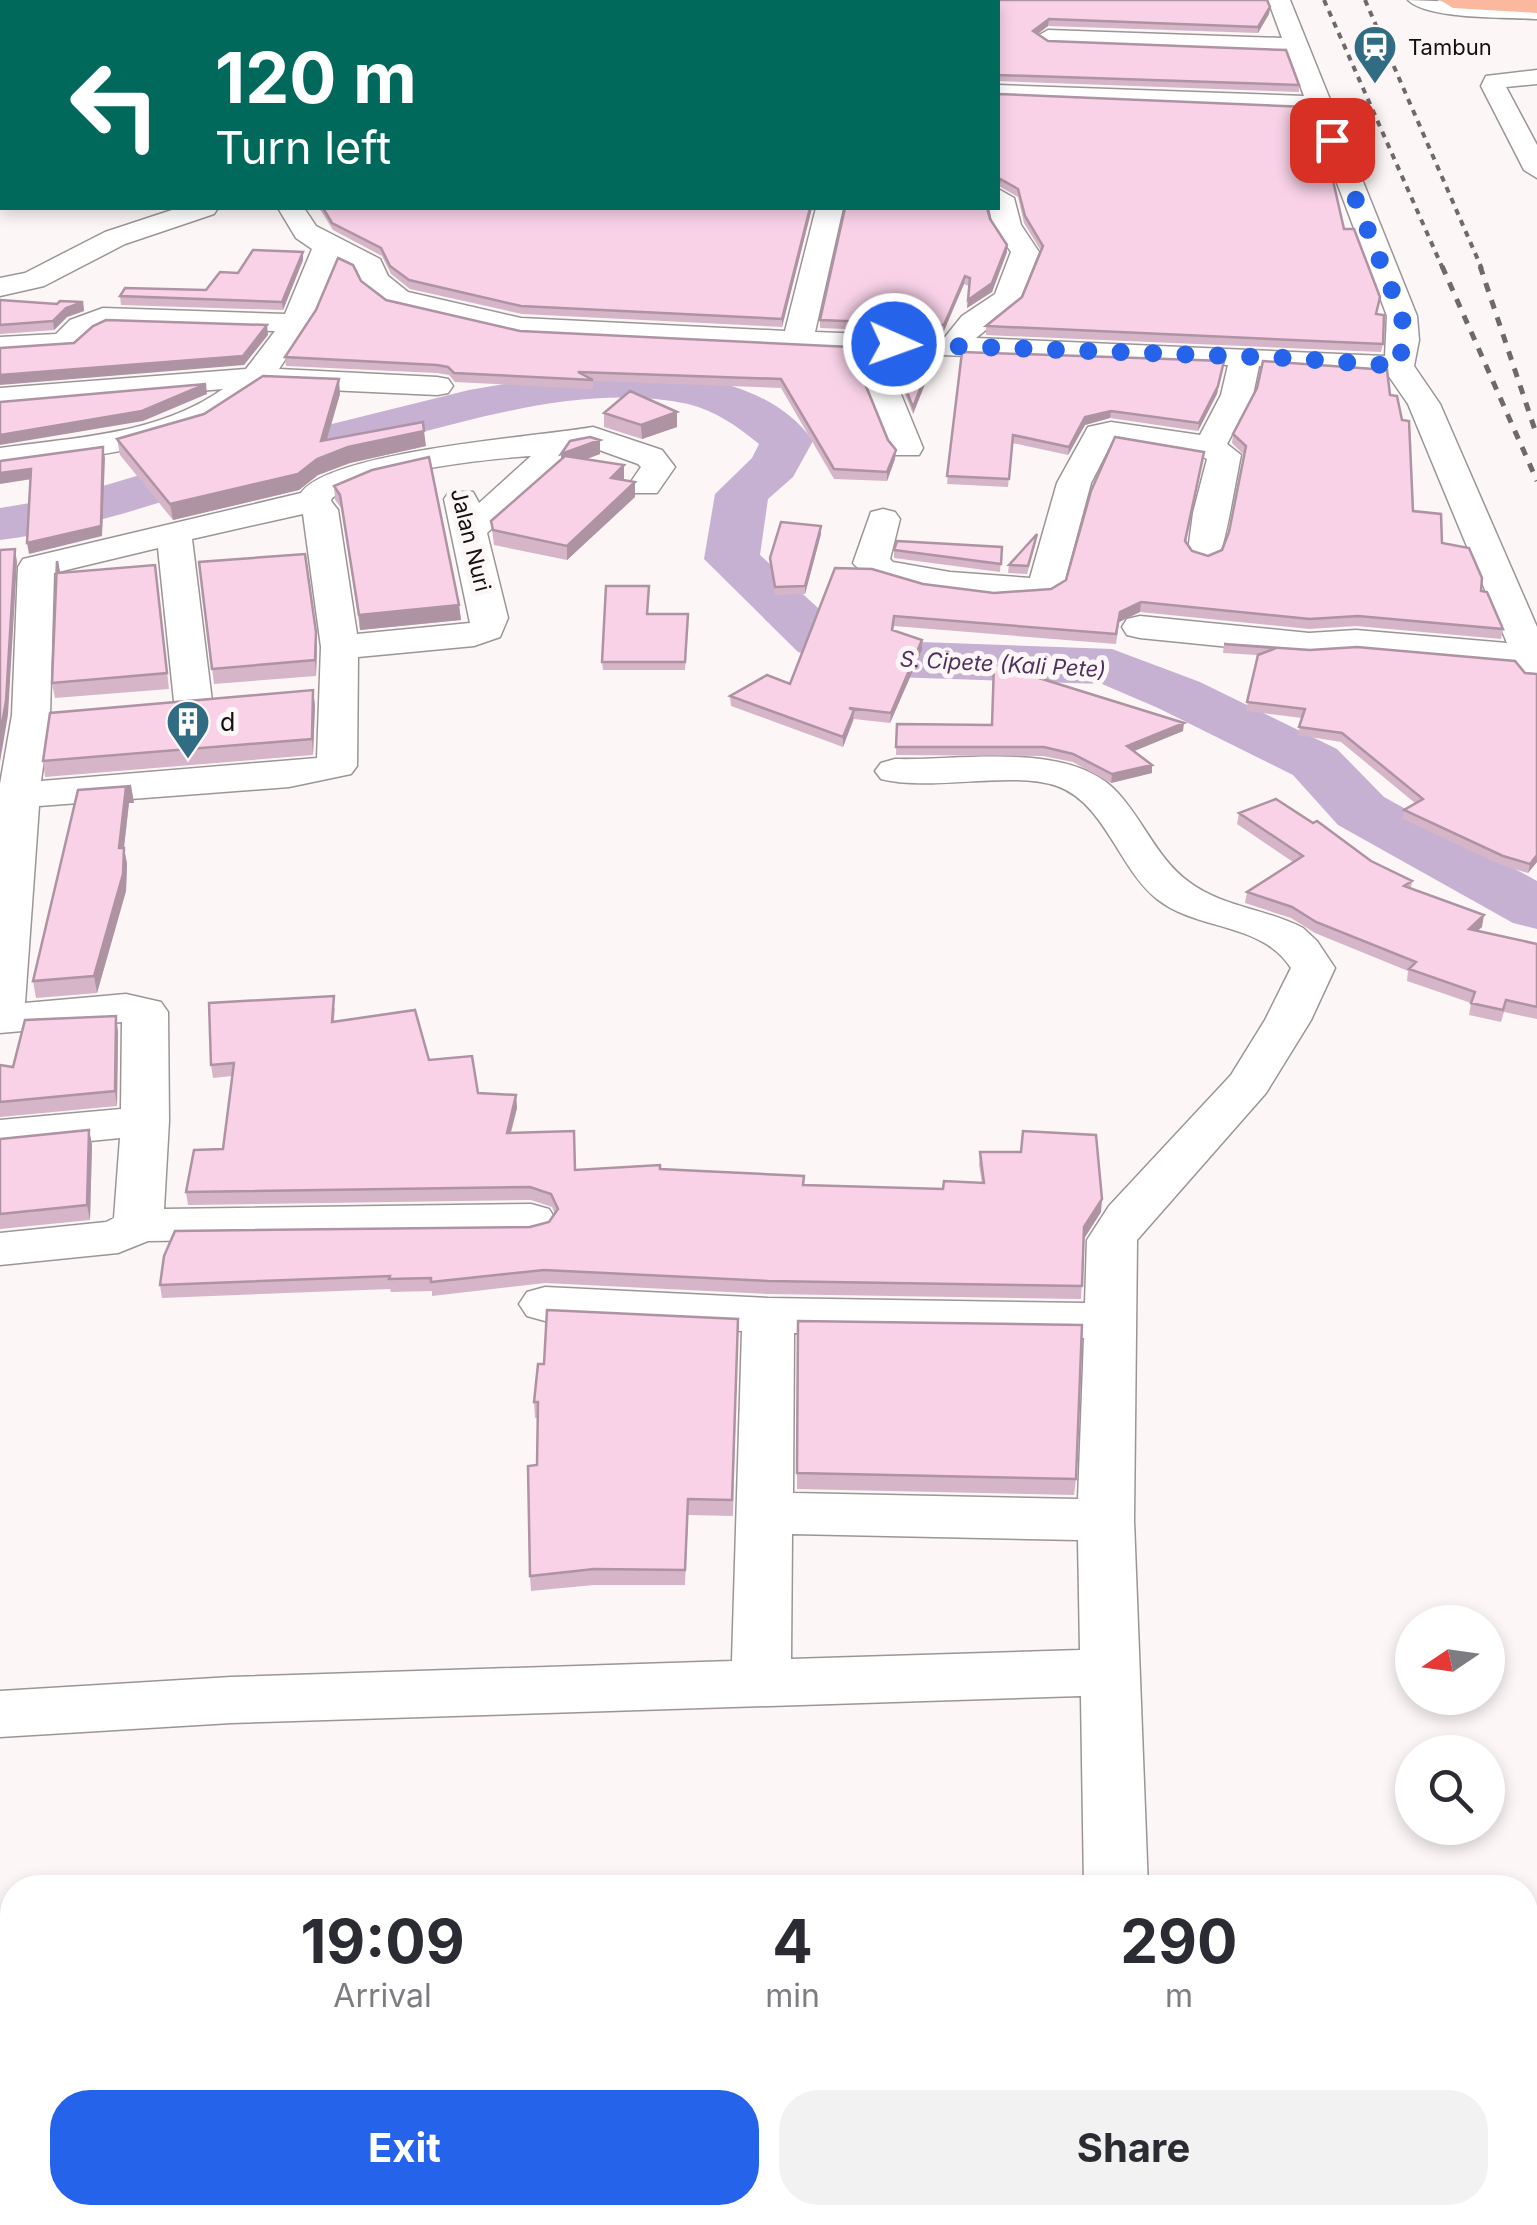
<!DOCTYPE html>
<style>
body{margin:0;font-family:Inter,sans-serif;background:#f2f2f3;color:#2b2b33;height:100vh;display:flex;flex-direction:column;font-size:38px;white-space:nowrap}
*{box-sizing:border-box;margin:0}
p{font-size:32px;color:#7c7c81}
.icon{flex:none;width:55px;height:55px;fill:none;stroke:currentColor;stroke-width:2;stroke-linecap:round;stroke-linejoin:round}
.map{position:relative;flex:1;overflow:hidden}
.drawer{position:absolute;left:0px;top:1875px;width:1538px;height:350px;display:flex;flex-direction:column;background:#fff;border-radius:40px 40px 0 0;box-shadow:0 5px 15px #0003}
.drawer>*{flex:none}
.banner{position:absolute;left:0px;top:0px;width:1000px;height:210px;box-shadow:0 5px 15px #0003;background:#00695c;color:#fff;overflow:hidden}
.needle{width:65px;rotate:257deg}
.fabs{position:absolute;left:1395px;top:1605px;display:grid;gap:20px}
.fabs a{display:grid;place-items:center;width:110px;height:110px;border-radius:50%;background:#fff;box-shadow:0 5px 15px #0003;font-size:50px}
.pin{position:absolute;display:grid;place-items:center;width:85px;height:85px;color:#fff;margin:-42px;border-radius:20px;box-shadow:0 5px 15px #0006}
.me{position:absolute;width:110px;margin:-55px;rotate:92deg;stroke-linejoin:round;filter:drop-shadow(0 0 8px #0008)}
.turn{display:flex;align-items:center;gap:35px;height:210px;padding:0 50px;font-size:45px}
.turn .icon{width:130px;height:130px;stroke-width:2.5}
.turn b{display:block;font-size:70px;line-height:85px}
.eta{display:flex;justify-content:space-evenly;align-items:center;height:170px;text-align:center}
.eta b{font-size:60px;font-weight:700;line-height:70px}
.action{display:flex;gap:20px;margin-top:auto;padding:20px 50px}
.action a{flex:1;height:115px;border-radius:40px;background:#2563eb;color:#fff;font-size:40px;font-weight:700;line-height:115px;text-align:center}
.action a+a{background:#f2f2f3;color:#2b2b33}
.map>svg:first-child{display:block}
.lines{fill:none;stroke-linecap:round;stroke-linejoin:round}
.river{fill:#c7b1d3;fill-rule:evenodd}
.minor-casing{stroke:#9b9596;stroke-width:3}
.major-casing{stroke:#d4d4d4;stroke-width:4}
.minor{fill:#fff;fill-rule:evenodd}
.major{fill:#fbb89f;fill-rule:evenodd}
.rail-far1{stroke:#6e6a6b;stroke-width:4;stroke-dasharray:6 6;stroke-linecap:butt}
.rail{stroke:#6e6a6b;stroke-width:5;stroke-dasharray:9 9;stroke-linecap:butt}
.wall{fill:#d6b5c8}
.shaded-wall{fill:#ae93a2}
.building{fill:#f9d2e8;stroke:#ae93a2;stroke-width:2.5}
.route{stroke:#2563eb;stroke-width:18;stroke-dasharray:0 32.4}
.labels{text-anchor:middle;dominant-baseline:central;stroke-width:10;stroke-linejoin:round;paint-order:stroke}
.far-poi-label{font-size:22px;fill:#121010;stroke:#fdf6f7;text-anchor:start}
.far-street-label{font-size:22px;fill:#121010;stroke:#fdf6f7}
.far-water-label{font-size:22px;font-style:italic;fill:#4f315d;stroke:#fdf6f7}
.poi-label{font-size:25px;fill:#121010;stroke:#fdf6f7;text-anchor:start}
</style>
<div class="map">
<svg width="1537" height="2225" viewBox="0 0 1537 2225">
<rect width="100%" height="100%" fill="#fdf6f7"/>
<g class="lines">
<path class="river" d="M644,369C705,377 775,387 813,441L793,477L768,499L760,555L840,628L893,641L1112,649L1200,682L1337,749L1384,797L1537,881V929L1513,923L1338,825L1293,775L1158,708L1102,684L892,677L798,652L704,559L715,494L752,458L759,444C737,426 716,411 688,404C598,385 498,412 411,435C348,452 283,466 220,484C147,506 76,531 0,540V508L66,497L207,455L469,390L586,370Z"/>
<defs>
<path id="minor" d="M1268,0H1290L1417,316L1419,340L1414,366L1440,404L1537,627V681L1524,678L1516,666L1356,652L1309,655L1140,638L1127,635L1122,627L1127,619L1140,616L1309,633L1356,630L1507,643L1408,404L1388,375L1259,366L1253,395L1227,444L1241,455C1237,474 1225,548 1218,558L1206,562L1194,558L1188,551L1193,513L1207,459L1197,454L1112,442L1091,483L1063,587C1044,615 873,591 853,563L871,512L883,509L895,512L900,519L890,559L893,562L950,572L1030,578L1057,483L1088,427L1111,422L1200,435L1221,395L1228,365L884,353L923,448L919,455H895L891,448L852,352L521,336L388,305L364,286L357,270L337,261L314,316L279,369L437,377L448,379L453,386L448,393L437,395L263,387C193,452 90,455 0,468V448C76,437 158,435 223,389L0,408V388L246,369L275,331L107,326L92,332L75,349L0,355V337L56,334L70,320L103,308L285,314L312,249L296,238L278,208H304L316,226L380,259L388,276L408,292L521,318L785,331L816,208H843L815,332L945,337L962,316L995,294L1011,252L993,225L989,208H998L1000,190L1014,198L1021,225L1039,252L1018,304L976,338L1385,356L1387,316L1310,111L998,99V85L1304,96L1288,53L1048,44L1036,37L1048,30L1282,38Z
M1408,0L1537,5V19C1507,17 1428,20 1408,0Z
M0,20H2V34H0Z
M1537,70V84L1506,87L1537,145V178L1524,170L1481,86L1486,76Z
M0,84H2V98H0Z
M178,208H218L214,214L125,244L44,286L0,296V278L25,273L105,232Z
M593,427L662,450L675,467L657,493H633L628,486L641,467L638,464L591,447L564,452L567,456L562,463L487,533L508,618L500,637L474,646L358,657L357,766L351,774L289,787L39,806L25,1003L126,994L161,1002L168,1012L169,1121L164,1209L531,1204L549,1209L556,1220L549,1231L531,1236L148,1241L118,1253L0,1265V1233L106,1222L114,1218L120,1138L0,1150V1120L121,1109L122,1022L0,1033V784L12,715L18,567L23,559L301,493C330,451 537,437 593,427ZM531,456L479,503L473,492H449L444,499L470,623L357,634L338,510L331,501L332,498C369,472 484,459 531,456ZM303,514L321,647L317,758L41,781L50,715L54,573L158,548L174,701L179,709L193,713L207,709L212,701L192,539Z
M895,759C960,761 1069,740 1117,792C1144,821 1157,859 1189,882C1222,907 1267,909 1303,928L1317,941L1335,968L1311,1020L1266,1093L1137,1240L1134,1520L1148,1888H1084L1081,1696L231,1723L0,1737V1691L231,1677L732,1661L742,1331L545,1321L527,1316L519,1304L527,1292L545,1287L768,1298L1085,1303L1087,1240L1109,1206L1231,1075L1265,1020L1291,968C1262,922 1197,931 1157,899C1119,869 1105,803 1057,786C1012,770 932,792 881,779L875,771L881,763ZM794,1333L1084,1338L1078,1499L793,1493ZM792,1534L1078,1540L1080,1650L791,1659Z
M1525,2198L1537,2216V2225H1468L1473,2212H1525Z
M1113,2212H1185L1187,2225H1115Z"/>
<path id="major" d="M1440,0H1537V13L1453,8Z"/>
</defs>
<use href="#minor" class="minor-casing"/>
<use href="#major" class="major-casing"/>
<use href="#minor" class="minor"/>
<use href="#major" class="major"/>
<path class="rail-far1" d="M1324,0L1443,269
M1365,0L1482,269"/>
<path class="rail" d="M1442,266L1537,481
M1480,266L1537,436"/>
</g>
<path class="wall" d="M5,0H1267L1270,7L1269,14L1258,33L1048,26L1038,34L1048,41L1299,85V92L998,81Z
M998,94L1317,147L1344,229L1377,314L1383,344L1381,352L986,335V326L1022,297L1041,251L1024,223L1018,197L999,186Z
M319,208H812L782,327L522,314L410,289L391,274L382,256L333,230Z
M987,208L990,219L1007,245V252L992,292L967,308L969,286L964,284L943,333L820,328V320Z
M303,252V260L283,310L121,305L120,296L206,290L238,273Z
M361,281L386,300L520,331L850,347L895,459L887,481L834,479L781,388L593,381V389L455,382L449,375L437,373L286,366L285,357Z
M0,300L57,304L83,302L84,311L67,317L54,330L0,334Z
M890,350L935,359L913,414L890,357Z
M962,352L1224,361L1217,394L1198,431L1110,418L1085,425L1068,455L1012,443L1008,487L947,484Z
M340,394L327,439L426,446L350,463L318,475L299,490L173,520L120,455L117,439Z
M1390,395L1413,511L1442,543L1503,629L1501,639L1356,626L1309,629L1140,612L1119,622L1116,644L894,626L893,631L922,640V650L890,723L854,719L843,747L731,706L730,696L790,684L923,584L994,593L1051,589L1066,580L1204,452L1186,542L1192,551L1208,556L1222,550L1229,532L1244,455L1232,443L1233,434Z
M677,412V427L642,439L604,427V413Z
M561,454H600L587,459L624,465L623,480L635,482V497L567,560L494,545L491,521L561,460Z
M334,486L459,605L461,620L360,630L342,509L335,500Z
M821,534L805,594L775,595L770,558Z
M1036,542L1027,574L1008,573L1009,565Z
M1002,547L1000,572L894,558V550Z
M199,562L317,647L316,676L214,684Z
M155,565L169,689L55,698L52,683L59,573Z
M648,614L688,622L685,670H603L602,662Z
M1224,644L1310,650L1537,674V862L1528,873L1501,865L1403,819L1404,810L1415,803L1341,742L1298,735L1302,718L1246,711L1257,655L1223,653Z
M313,690L315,706L313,755L45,777L43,761Z
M897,724L1183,731L1134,751L1152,773L1111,783L1073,762L1043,756L896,755Z
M131,786L134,803H129L124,848L127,864L126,891L97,993L36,998L33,981Z
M1239,813L1371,861L1412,881L1411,888L1482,927L1477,931L1537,944V1019L1504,1012L1501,1022L1469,1015L1471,1003L1407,981L1408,971L1315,933L1291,918L1245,903L1247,892L1293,862L1237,824Z
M335,1008L334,1021L429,1060L478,1093L516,1095L517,1108L511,1133L575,1170L660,1169L803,1185L943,1189L982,1183L979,1165L980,1152L1101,1212L1084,1239L1081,1299L768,1294L545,1283L432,1296V1291L391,1292L390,1289L162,1298L160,1285L530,1227L549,1222L555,1214L552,1207L531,1200L188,1205L186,1192L223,1149L232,1076L213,1078L211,1065Z
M118,1031L117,1106L0,1117V1065L13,1067Z
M89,1130L92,1145L90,1220L0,1229V1139Z
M738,1319L733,1516L688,1515L685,1585H594L531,1591L530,1576L537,1465L538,1418H535L534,1402L544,1364Z
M798,1321L1076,1479L1074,1495L797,1489Z"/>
<path class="shaded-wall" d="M1270,7L1269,14L1258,33V27Z
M1049,19L1048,26L1032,38L1033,31Z
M810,208H812L782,327V319Z
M1007,245V252L992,292L967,308L968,300Z
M303,252V260L283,310L282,302Z
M965,276L964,284L943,333L944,325Z
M83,302L84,311L67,317L54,330L53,321L66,308Z
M267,325L268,335L244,365L0,385V375Z
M935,352V359L913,414V407Z
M1224,361L1217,394L1198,431L1199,423Z
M339,379L340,394L322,456L321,441Z
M206,384L207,394L143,421L0,445V435Z
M1111,411L1110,418L1085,425L1068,455L1069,447L1085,417Z
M677,412V427L642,439L641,425Z
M424,431L426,446L350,463L318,475L299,490L173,520L170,504L317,459L348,447Z
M600,440V454L562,468L561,454Z
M103,447L105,458L102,536L29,554L27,543Z
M896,450L895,459L887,481V472Z
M624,465V479L612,492L611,478Z
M31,469L32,479L0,484V473Z
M635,482V497L567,560V546Z
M821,526V534L805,594V586Z
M15,549L17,562L8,715L0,762V735Z
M1141,602L1140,612L1119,622L1116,644L1120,612Z
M459,605L461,620L360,630L359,615Z
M316,632L317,647L316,676L315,660Z
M922,640V650L890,723L891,713Z
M313,690L315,706L313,755L312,739Z
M854,710L853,720L843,747V737Z
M1184,723L1183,731L1127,754V746Z
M1152,765V773L1111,783L1112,774Z
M131,786L134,803H129L122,864L119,848L126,787Z
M124,848L127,864L126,891L97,993L94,976Z
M1537,855V862L1528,873L1530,864Z
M1484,915L1482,927L1467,940L1469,929Z
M116,1016L118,1031L117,1106L115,1091Z
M516,1095L517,1108L507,1146V1133Z
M89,1130L92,1145L90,1220L87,1205Z
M1102,1199L1101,1212L1083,1240L1084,1227Z"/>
<path class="building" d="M6,0H1267L1270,7L1258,27L1049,19L1033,31L1048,41L1286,50L1299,85L998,75V2H5Z
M0,30H2V76L0,74Z
M0,92L2,93V155H0Z
M998,94L1308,107L1318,133L1317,147H1323L1329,163L1344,229H1354L1380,297L1376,314L1384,315L1383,344L986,326L1022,297L1043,246L1025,216L1018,189L1000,179L998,187Z
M323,208H810L782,319L521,306L409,280L390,266L381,248L332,223Z
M845,208H987L990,219L1007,245L992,283L968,300L970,278L965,276L944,325L820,320Z
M253,250L303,252L282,302L120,296L125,288L206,290L220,272L238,273Z
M338,258L353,265L361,281L386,300L520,331L850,347L888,440L896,450L887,472L834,469L781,379L578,372L593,380L454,373L448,367L437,365L285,357L316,310Z
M0,300L57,304L60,301L83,302L66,308L53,321L0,325Z
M106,320L267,325L243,356L0,375V348L74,343L93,326Z
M890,350L935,352L913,407Z
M962,352L1224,361L1218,386L1199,423L1111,411L1085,417L1069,447L1013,435L1009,479L947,476Z
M1263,361L1387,370L1390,395L1397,396L1402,420L1409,421L1413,511L1441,514L1442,543L1469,548L1482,578L1481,591L1487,592L1503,629L1358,616L1310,619L1141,602L1120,612L1116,634L894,616L892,630L922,640L891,713L849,708L854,710L843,737L730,696L767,675L790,684L835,568L872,569L923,584L994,593L1051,589L1066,580L1091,491L1115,437L1204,452L1185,541L1192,551L1208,556L1222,550L1229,532L1246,446L1233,434L1257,388Z
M263,376L339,379L321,441L423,422L424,431L348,447L317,459L298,474L170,504L117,439L204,414Z
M206,384L142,411L0,435V402Z
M630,391L677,412L641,425L604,413Z
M590,437L600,440L561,454L570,441Z
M103,447L101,526L27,543L31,469L0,473V461Z
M565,456L624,465L611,478L635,482L567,546L493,530L491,521Z
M429,457L459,605L359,615L340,495L334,486L372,470Z
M781,522L821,526L805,586L775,587L770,558Z
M1037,534L1028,566L1009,565Z
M897,541L1002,547L1001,564L894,550Z
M15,549L6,701L0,735V550Z
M305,554L316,632L315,660L212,669L199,562Z
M57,561L59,573L155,565L167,673L52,683Z
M606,586H649L647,614H688L685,662H602Z
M1224,644L1310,650L1357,647L1515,661L1525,673L1537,674V855L1530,864L1503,856L1404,810L1423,799L1342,733L1299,727L1305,709L1247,702L1258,655L1276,648Z
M994,664L1184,723L1127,746L1152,765L1112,774L1073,754L1044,747H896L897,724L992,725Z
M313,690L312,739L43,761L50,713Z
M131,786L126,787L119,848H124L123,874L94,976L33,981L78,790Z
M1276,799L1313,823L1317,821L1371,861L1412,881L1404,886L1484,915L1469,929L1537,944V1007L1506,1000L1503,1010L1471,1003L1475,992L1409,969L1416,962L1316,922L1292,907L1247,892L1303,856L1239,813Z
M334,996L332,1022L415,1010L429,1060L472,1056L478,1093L516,1095L507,1133L574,1131L575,1170L660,1165V1169L804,1176L803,1185L943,1189L944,1181L984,1183L980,1152H1021L1023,1131L1096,1135L1102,1199L1084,1227L1082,1286L768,1281L544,1270L431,1282V1278L389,1279L390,1276L160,1285L164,1256L175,1231L530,1227L549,1222L558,1209L551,1194L530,1187L186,1192L194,1150L223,1149L234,1063L211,1065L209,1003Z
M116,1016L115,1091L0,1102V1065L13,1067L25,1020Z
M89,1130L87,1205L0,1214V1139Z
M547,1310L738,1319L732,1500L688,1499L685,1570L594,1569L530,1576L528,1466L537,1465L538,1402H534L538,1364H544Z
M798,1321L1082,1325L1076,1479L797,1473Z"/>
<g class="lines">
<path class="route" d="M894,344L1287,358L1398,366L1404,340L1402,316L1332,140"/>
</g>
<defs>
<symbol id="station-pin" viewBox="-11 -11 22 30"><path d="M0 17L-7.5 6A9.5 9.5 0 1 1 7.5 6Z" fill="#306c83" stroke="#fdf6f7"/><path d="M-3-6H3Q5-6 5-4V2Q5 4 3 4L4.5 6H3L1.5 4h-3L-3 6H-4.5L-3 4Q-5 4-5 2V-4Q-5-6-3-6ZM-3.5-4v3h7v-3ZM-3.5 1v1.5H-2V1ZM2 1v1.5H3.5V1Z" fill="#fff"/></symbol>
<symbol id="building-pin" viewBox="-11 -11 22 30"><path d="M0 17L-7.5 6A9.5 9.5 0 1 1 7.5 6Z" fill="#306c83" stroke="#fdf6f7"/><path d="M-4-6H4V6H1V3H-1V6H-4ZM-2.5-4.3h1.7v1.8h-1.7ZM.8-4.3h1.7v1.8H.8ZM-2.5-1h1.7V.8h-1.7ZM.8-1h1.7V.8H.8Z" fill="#fff"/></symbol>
</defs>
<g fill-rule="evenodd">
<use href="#station-pin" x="1350" y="22" width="50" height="68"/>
<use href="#building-pin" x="163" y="697" width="50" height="68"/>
</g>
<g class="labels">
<g class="far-poi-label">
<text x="1408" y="47">Tambun</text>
</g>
<g class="far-street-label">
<text transform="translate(471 540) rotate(76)">Jalan Nuri</text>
</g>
<g class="far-water-label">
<text transform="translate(1003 664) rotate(3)">S. Cipete (Kali Pete)</text>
</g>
<g class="poi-label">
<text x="220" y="722">d</text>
</g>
</g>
</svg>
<div class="fabs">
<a><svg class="needle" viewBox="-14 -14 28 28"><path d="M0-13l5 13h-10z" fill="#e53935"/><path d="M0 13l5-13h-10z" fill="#7c7c81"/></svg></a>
<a><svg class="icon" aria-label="search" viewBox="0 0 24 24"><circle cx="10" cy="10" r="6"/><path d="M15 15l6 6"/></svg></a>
</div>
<div class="pin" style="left:1332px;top:140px;background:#d93025"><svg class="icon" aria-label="arrive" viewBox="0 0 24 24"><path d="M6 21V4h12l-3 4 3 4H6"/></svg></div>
<svg class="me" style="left:894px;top:344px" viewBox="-20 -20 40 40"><circle r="17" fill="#2563eb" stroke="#fff" stroke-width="3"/><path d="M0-11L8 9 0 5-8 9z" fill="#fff"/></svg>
<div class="banner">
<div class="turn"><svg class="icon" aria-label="left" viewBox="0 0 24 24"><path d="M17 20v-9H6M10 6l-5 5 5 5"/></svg><div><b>120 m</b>Turn left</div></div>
</div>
<section class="drawer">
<div class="eta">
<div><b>19:09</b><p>Arrival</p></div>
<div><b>4</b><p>min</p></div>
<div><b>290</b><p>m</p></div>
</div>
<div class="action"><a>Exit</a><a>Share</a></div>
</section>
</div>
